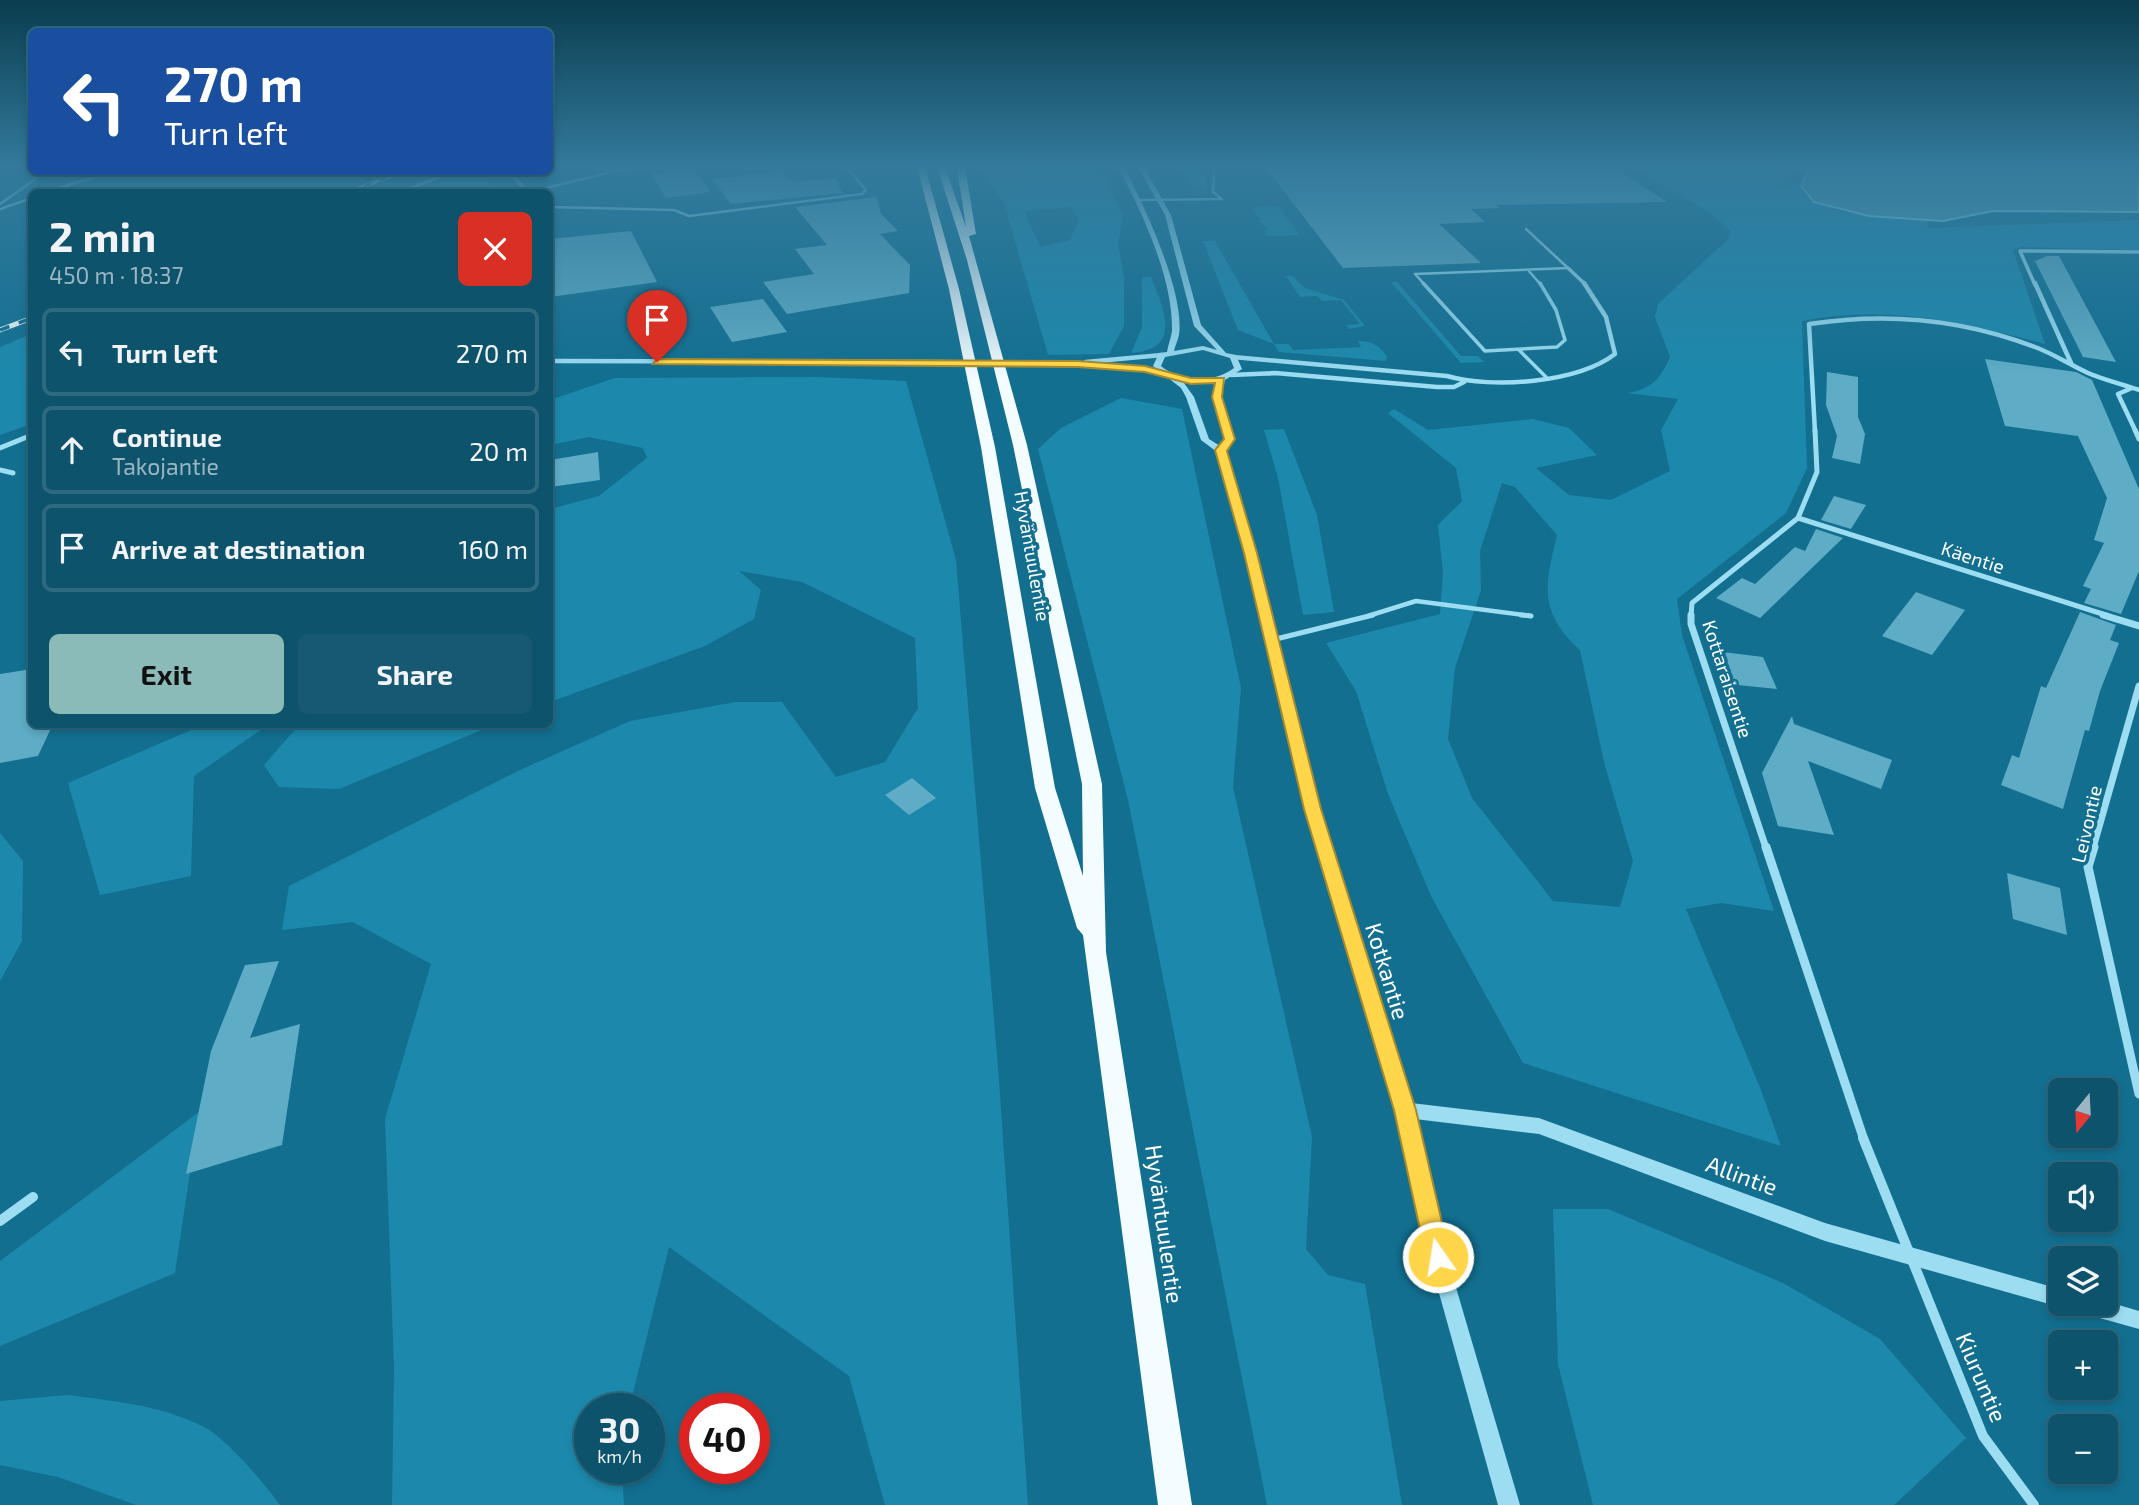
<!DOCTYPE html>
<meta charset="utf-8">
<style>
body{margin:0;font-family:"Exo 2",sans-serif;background:#175972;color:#f1f3f6;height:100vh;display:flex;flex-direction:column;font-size:26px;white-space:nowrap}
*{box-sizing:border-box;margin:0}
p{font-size:23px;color:#9bb6c2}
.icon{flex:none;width:38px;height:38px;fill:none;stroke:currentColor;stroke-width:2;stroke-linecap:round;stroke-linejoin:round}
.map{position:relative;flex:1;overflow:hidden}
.panel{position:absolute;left:28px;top:189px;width:525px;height:539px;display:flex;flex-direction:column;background:#0e536c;border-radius:10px;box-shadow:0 4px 10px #0003,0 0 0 2px #2e697f}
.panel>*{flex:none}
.top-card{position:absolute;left:28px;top:28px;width:525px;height:147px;border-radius:10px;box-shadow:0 4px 10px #0003,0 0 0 2px #2e697f;background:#1a4fa0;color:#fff;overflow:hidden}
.needle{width:46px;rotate:198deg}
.tools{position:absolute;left:2048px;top:1078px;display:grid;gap:14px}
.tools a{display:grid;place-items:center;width:70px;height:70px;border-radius:10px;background:#0e536c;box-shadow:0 4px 10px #0003,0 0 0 2px #2e697f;font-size:35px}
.speed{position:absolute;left:574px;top:1393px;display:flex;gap:14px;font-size:35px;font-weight:700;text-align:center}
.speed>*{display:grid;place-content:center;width:91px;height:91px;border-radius:50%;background:#0e536c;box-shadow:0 4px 10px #0003,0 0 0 2px #2e697f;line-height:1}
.speed small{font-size:18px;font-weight:400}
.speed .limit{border:10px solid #d22;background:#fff;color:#111}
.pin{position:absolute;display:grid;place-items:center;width:60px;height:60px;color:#fff;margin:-72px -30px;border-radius:50% 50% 50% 0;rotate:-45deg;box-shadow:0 0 7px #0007}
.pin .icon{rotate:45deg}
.me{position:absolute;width:77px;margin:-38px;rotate:347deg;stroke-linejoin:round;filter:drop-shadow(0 0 5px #0008)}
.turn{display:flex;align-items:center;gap:24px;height:147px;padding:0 21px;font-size:32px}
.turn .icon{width:91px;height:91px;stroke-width:2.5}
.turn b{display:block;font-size:49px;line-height:60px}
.round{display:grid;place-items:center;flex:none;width:74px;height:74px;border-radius:10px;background:#175972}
.overview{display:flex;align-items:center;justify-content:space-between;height:119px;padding:0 21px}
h1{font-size:42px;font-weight:700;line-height:52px}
.action{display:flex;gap:14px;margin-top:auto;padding:14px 21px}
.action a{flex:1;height:80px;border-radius:10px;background:#8bbbb9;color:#111;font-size:28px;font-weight:700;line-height:80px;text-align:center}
.action a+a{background:#175972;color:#f1f3f6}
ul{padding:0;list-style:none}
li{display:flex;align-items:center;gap:21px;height:88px;margin:0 14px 10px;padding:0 7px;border:4px solid #2e697f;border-radius:10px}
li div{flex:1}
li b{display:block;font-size:26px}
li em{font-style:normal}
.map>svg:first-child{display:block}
.green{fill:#1c89ac;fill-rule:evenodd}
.water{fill:#5699af;stroke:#8edef5;stroke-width:2}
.building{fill:#5eacc5}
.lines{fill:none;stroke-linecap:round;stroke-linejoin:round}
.service-far3{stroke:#9cddf2;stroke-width:2.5}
.service-far2{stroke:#9cddf2;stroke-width:3.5}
.service-far1{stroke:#9cddf2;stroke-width:4.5}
.service{stroke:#9cddf2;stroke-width:5}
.minor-far5{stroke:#9cddf2;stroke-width:3.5}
.minor-far4{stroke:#9cddf2;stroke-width:4.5}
.minor-far3{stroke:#9cddf2;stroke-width:5}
.minor-far2{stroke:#9cddf2;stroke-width:7}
.minor-far1{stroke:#9cddf2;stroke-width:9}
.minor{stroke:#9cddf2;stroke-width:10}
.tertiary{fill:#9cddf2;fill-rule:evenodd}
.trunk{fill:#f3fcff;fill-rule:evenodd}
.rail-far1-casing{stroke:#fff;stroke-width:3.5}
.rail-casing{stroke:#fff;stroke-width:5}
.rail-far1{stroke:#126f90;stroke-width:2.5;stroke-dasharray:8;stroke-linecap:butt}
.rail{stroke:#126f90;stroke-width:3.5;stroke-dasharray:10;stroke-linecap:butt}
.minor-bridge{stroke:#9cddf2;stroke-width:4.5}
.route{fill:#ffd54a;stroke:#a68a30;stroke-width:2}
.labels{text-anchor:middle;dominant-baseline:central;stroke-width:7;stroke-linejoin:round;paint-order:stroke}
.street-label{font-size:19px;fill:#fff;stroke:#126f90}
.near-street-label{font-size:23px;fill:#fff;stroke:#126f90}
</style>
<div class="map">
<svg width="2139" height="1505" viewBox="0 0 2139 1505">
<rect width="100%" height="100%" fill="#126f90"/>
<path class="green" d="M979,167H1099L1123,215L1118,244L1124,278V326L1109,354L1048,355L1004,203ZM1070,207L1079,219L1070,240L1040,247L1024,211Z
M1179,167H1207L1206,191L1195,188Z
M1635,167H1799L1775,189L1802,183L1801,186L1834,210L1869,216L1927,220L1928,228L2139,220V250L2022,247L2013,250L2045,344C1965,322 1884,304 1802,321L1807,468L1786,513L1677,599L1682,635L1774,911L1721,903L1686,909L1761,1090L1781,1146L1523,1063L1431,896L1388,794L1356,691L1326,643L1440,614L1443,572L1438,525L1462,501L1456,468L1388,413L1394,409L1428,430L1533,419L1569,428L1597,455L1536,468L1569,495L1611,500L1670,471L1661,430L1678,399L1627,393C1651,389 1660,380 1670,357L1655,317L1658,304L1729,238L1731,232L1714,216ZM1502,483L1515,487L1557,535C1545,585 1538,612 1580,650L1604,762L1633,861L1620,907L1553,901L1472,798L1448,739L1455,668L1481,590L1480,551Z
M461,172H489L485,178L492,192H410Z
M1270,206H1278L1300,235L1267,236L1265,231L1268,230L1259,220L1264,219L1258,217L1253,207Z
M1203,241H1215L1274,344H1289L1293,350L1361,347L1358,341C1372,341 1378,345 1387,356L1386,361L1279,352L1274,344L1238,330Z
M1286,276H1292L1305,288L1344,300L1365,326L1349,329L1346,325L1360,324L1341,300L1322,301L1317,296L1300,297Z
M1142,277H1151C1164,310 1183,349 1131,353L1142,327Z
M1391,282H1397L1461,356H1478L1484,362L1461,363Z
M31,334V424L0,435V347Z
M819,377L906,381L956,560L999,1080L1028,1505H885L849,1376L669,1247L629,1409H590V1468H622L624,1505H392L394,1367L385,1119L431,964L353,922L282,930L289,886L520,770L630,721L736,702H782L836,777L885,762L918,708L915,638L802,582L739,571L761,590L754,619L705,646L550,702V509L599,496L647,458L643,448L589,437L550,445V400L615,378Z
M1121,398L1182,409L1241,688L1233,787L1312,1137L1306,1249L1328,1275L1365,1284L1402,1505H1267L1128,800L1038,449L1061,428Z
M1284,429L1317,515L1334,612L1303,615L1278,478L1264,430Z
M203,725H268L194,776L191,876L100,895L68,783Z
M299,725V724L494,725L339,789L279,787L264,765Z
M0,833L23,861L22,941L0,981Z
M199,1112L175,1273L0,1346V1261Z
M1553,1209H1608L1783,1283L1880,1339L1966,1438L1894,1505H1593L1558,1364Z
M67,1395C113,1401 161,1405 204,1427C225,1437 266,1485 280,1505H136L58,1477L0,1465V1401Z"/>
<path class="water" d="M1809,167H2139V212L1993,211L1943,221L1869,216L1814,202L1801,186Z"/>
<path class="building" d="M1281,167H1613L1667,202L1496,205L1500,208L1471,209L1485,222L1439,224L1481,263L1343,268L1267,169Z
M693,168L710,192L666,198L651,174Z
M782,171L793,182L836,178L842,193L731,204L712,179Z
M877,197L881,214L898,231L880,234L910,265L909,293L787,314L763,282L814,274L795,249L827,245L795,207Z
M631,231L657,282L550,297V239Z
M2047,256H2059L2116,362L2083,357L2035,261Z
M763,299L787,332L732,342L710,307Z
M1985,359L2076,372L2092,380L2139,489V571L2121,614L2084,603L2091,589L2083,586L2104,543L2094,540L2107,498L2078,436L2005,426Z
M1827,372L1858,377V417L1865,434L1860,464L1832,458L1837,436L1826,405Z
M598,452L600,480L550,487V460Z
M1834,496L1866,505L1851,529L1821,520Z
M1816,529L1843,538L1760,618L1716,598L1742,578L1755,584L1795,547L1805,551Z
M1916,592L1965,610L1932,655L1882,636Z
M2080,612L2116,625L2110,640L2119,643L2100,691L2089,731L2085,730L2063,809L2001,785L2012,755L2019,758L2041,686L2046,688Z
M1715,651L1763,657L1777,689L1728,684Z
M32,669V724H53L38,756L0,763V674Z
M1792,716L1794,724L1892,760L1881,789L1808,761L1834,835L1778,826L1762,773Z
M912,778L936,798L909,815L885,795Z
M2007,873L2060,888L2067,935L2013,919Z
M279,961L250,1038L300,1024L282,1145L186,1174L211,1051L245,965Z"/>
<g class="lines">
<path class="service-far3" d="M1214,167L1213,192L1222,199
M46,192L110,172
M530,192L615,171L645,167
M1140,200L1222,199
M0,204L45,172
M550,207L674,210L689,216L862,194L866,190L846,167
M0,209L32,198
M1526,229L1568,268
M1528,270L1541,285
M1415,274L1425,285
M1415,274L1568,268"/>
<path class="service-far2" d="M1423,283L1485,351L1557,347L1565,340L1556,310L1540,283
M1519,350L1546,377"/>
<path class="service-far1" d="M1368,616L1416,601L1531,616"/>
<path class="service" d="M1521,615L1531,616
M1272,640L1373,615"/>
<path class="minor-far5" d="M519,172L515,178L527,192
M404,191L452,172
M1568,268L1586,285
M2035,285L2020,251L2139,252"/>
<path class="minor-far4" d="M2035,283L2071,363
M1233,357L1447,376C1492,389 1577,383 1615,354L1606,317L1584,283
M550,361L927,362
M1086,362L1162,355
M1042,363L1145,369L1164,374
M1231,375L1275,373L1437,387H1454L1464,382
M2132,388L2118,394L2136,432
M1815,432L1809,324C1887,312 1962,319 2035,347C2054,354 2070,365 2088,373C2104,380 2122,384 2139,390"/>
<path class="minor-far3" d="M2135,430L2139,439
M0,448L32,435
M0,470L13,473
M1798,518L2109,616
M1691,616L1692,603L1798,518L1817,472L1815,430"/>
<path class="minor-far2" d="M1691,615V624L1766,848
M2103,615L2139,626
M2093,848L2139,686"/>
<path class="minor-far1" d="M1766,847L1864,1140
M2094,847L2088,867L2139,1094"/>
<path class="minor" d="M1863,1138L1983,1436L2034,1505
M0,1221L33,1197"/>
<path class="tertiary" d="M1118,167H1124C1144,205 1185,292 1179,335C1178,340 1175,346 1174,351L1203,346L1217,350L1194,326L1165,215L1138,167H1144L1171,215L1201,325L1226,353L1236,355L1242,369L1225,380L1221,397L1234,439L1225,451L1256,553L1318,809L1411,1103L1539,1118L1825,1223L2060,1289V1304L2067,1305L2060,1307L1825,1241L1539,1134L1415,1119L1447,1257L1520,1505H1498L1429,1257L1397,1110L1306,809L1246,553L1217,452L1201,440L1186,397L1181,388L1153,366L1159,353L1167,352C1168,345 1171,338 1172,331C1173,278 1143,214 1118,167ZM1203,350L1230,358L1234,368C1212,384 1182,383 1161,366L1165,357ZM1217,382L1213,397L1226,439L1220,446L1209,439L1194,397L1184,383L1197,384Z
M2105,1301L2139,1311V1329L2082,1313L2075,1311L2073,1304H2105Z"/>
<path class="trunk" d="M917,167H925L959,289L995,447L1055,788L1083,876L1082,784L1013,445L967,260L937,167H945L966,227L957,167H965L976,234L969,236L1027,445L1102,784L1106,952L1192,1505H1158L1083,935L1077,928L1035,788L981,447L949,289Z"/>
<defs>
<path id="rail-far1" d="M349,192L402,172"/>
<path id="rail" d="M0,330L32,318"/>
</defs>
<use href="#rail-far1" class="rail-far1-casing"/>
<use href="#rail" class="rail-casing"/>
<use href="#rail-far1" class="rail-far1"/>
<use href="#rail" class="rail"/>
<path class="minor-bridge" d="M927,362L1042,363"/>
</g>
<linearGradient id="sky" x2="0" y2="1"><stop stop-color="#0a3d4f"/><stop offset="0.44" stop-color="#337a9c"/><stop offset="1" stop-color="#337a9c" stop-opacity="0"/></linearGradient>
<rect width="2139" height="378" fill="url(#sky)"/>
<path class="route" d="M657,359L1078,361L1145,366L1191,378H1224L1222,397L1235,439L1227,451L1257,553L1321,809L1416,1110L1450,1257L1446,1266L1438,1269L1430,1266L1426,1257L1394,1110L1304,809L1244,553L1215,450L1224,439L1212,397L1215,383L1191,384L1145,372L1078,367L653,364Z"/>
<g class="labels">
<g class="street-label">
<text transform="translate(1033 556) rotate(80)">Hyväntuulentie</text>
<text transform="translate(1973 557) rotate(18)">Käentie</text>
<text transform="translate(1728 679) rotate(72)">Kottaraisentie</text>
<text transform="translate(2086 824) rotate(-77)">Leivontie</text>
</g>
<g class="near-street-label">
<text transform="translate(1388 971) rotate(73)">Kotkantie</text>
<text transform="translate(1742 1175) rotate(20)">Allintie</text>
<text transform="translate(1165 1224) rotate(82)">Hyväntuulentie</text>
<text transform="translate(1982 1377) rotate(67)">Kiuruntie</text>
</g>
</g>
</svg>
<div class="tools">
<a><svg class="needle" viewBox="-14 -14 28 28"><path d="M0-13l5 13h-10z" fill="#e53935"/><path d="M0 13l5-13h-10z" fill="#9bb6c2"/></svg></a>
<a><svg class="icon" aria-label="sound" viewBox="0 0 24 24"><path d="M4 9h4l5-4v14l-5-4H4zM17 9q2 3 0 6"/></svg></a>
<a><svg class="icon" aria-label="layers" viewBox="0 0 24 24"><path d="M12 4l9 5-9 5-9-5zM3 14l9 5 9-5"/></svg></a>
<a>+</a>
<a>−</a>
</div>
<div class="speed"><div>30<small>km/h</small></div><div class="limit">40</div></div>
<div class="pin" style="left:657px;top:362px;background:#d93025"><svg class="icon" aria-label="arrive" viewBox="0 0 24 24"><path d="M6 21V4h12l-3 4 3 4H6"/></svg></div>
<svg class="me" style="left:1438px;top:1257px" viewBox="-20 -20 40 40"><circle r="17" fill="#ffd54a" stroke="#fff" stroke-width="3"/><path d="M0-11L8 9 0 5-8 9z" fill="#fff"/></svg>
<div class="top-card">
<div class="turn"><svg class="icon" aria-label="left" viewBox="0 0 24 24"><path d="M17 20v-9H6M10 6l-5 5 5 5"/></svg><div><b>270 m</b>Turn left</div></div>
</div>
<section class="panel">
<div class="overview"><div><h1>2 min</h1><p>450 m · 18:37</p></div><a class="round" style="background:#d93025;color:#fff"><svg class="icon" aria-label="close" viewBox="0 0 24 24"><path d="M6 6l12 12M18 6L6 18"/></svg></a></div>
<ul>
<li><svg class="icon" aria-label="left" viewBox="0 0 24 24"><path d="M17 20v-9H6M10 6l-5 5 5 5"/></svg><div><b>Turn left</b></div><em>270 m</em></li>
<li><svg class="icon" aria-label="ahead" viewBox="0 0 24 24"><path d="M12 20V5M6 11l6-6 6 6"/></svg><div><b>Continue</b><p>Takojantie</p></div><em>20 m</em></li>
<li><svg class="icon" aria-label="arrive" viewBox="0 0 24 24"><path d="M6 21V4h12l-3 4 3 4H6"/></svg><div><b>Arrive at destination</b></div><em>160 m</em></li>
</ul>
<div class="action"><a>Exit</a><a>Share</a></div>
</section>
</div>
